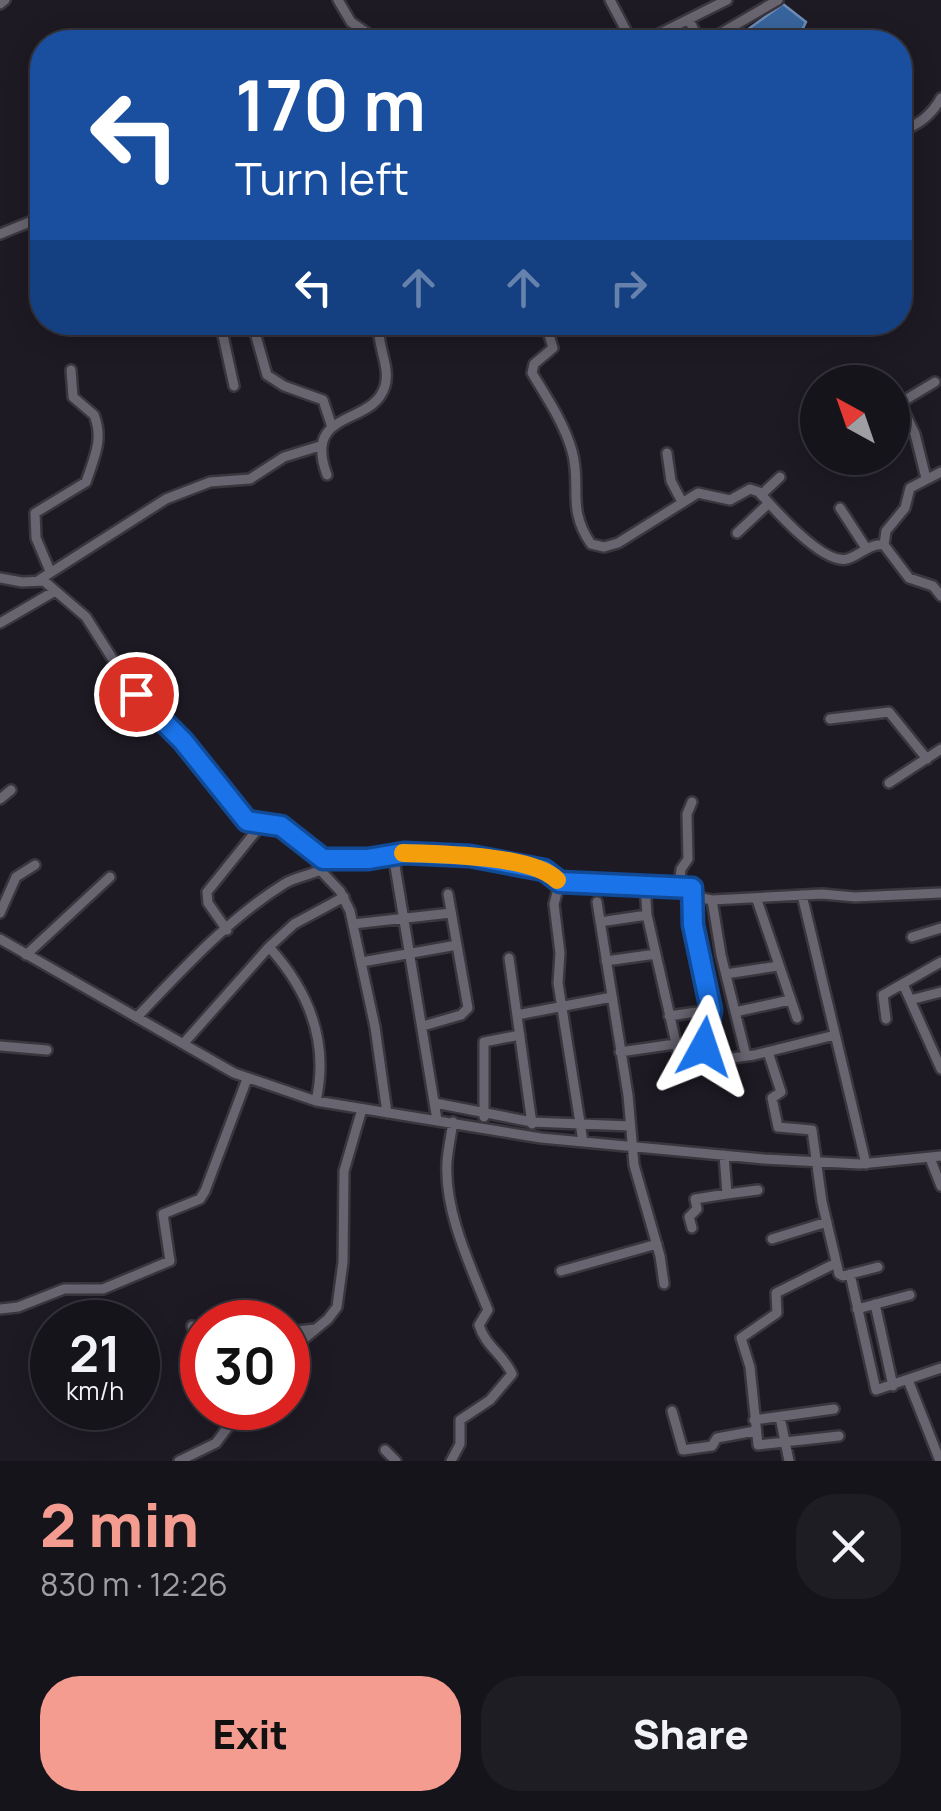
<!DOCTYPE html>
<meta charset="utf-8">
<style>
body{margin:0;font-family:Manrope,sans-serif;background:#1f1d24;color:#f1f3f6;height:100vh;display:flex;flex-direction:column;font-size:38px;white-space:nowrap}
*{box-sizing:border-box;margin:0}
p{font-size:32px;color:#9e9ea3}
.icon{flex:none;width:55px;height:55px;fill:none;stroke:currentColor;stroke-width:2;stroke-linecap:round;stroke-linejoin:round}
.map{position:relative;height:1461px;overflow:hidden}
.sheet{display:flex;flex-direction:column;background:#16141b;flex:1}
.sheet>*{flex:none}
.guide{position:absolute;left:30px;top:30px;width:882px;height:305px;border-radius:40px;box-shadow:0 5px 25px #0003,0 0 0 2px #35333a;background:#1a4fa0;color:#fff;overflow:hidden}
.needle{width:65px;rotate:320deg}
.tools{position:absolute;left:800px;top:365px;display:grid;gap:20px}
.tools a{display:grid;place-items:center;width:110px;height:110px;border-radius:50%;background:#16141b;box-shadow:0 5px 25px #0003,0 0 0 2px #35333a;font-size:50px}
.speed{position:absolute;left:30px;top:1300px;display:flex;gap:20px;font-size:50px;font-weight:700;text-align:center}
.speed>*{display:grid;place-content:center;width:130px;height:130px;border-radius:50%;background:#16141b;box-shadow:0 5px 25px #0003,0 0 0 2px #35333a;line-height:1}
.speed small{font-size:25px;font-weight:400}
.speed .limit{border:15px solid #d22;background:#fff;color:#111}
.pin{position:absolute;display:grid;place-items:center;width:85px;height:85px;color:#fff;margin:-42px;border:5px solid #fff;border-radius:50%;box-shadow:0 2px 10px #0007}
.me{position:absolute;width:110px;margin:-55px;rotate:5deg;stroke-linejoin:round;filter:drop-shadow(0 0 8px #0008)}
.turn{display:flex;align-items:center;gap:35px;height:210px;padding:0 40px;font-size:45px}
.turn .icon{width:130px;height:130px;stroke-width:2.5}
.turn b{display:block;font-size:70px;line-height:85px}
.lanes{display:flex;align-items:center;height:95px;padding:0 40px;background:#0003;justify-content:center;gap:50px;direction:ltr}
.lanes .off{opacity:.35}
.round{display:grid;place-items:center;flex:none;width:105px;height:105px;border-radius:40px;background:#1f1d24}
.head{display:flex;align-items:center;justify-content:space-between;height:170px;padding:0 40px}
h1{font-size:60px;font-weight:800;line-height:75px;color:#f59c90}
.primary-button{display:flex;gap:20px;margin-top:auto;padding:20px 40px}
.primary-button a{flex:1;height:115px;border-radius:40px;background:#f59c90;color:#111;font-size:40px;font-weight:800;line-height:115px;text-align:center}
.primary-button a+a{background:#1f1d24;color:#f1f3f6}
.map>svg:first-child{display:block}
.water{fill:#38649d;stroke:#6d8bb5;stroke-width:2.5}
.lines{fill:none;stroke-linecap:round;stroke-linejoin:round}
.minor-casing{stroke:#39363e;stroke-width:14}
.minor{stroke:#686470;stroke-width:9}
.route-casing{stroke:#114b97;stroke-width:25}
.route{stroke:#1a73e8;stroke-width:18}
.slow{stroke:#f59e0b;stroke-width:18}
</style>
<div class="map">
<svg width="941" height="1461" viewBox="0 0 941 1461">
<rect width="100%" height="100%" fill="#1e1a24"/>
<path class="water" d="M783,4L806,22C796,48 775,43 751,42L747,30Z"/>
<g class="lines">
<defs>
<path id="minor" d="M338,0L351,22L380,42
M610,0L632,42
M0,4L5,0
M691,24L700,42
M643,42L727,0
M706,42L778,0
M900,132C919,124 931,116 941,98
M0,234L42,217
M220,322L234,386
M252,322L267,375L284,386L323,400L332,427
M545,322L553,348L534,364L532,373C547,398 564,423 572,451C582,485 566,508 591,544L604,547L618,543L698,493L730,500L750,489L759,492C774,509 823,565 847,559C861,555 869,543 884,545L909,578L933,586L941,596
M667,453L671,481L682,502
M327,475C302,408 373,427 385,386C391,365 375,344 380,322
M926,478L915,434L900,403L935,382
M761,495L780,477
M840,508L866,548
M737,533L769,503
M884,545L886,531L905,508L910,488L941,472
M50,571L36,538L35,513L86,482C94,458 104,439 94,415L73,397L71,370
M0,578L22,582L44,581L86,617L131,688L183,741L247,821L281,826L323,859H368L404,853L470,856L544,870L560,882L691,888L702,898L712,900L822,894L855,897L941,893
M39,580L166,499L210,482L250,479L284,457L320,446
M0,623L55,591
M830,719L889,712L927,759
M889,783L941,749
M0,799L11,790
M393,854L437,1120
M323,859L320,870L340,891L350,911L375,1027L387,1113
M560,882L554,904L560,953L558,983L583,1142
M645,885L647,915L681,1065L754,1055L835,1035
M679,887L681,869L688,859L687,814L692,802
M691,888L693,925L711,1010L702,1063
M802,895L866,1164
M712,900L721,955L746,1056
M757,900L797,1018
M597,902L628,1095L634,1165L660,1256L664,1284
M0,913L16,877L35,865
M600,922L647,915
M353,924L451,913
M227,930L208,903L207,892L261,825
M912,937L941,928
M0,939L234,1073L316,1101L541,1138L764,1159L860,1164L941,1156
M269,947C309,991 329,1043 316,1101
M26,955L110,877
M509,958L532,1124
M606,961L656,954
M362,962L457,945
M726,974L778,966
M903,984L941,1069
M910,1000L941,992
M735,1012L790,1000
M517,1015L612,997
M669,1016L711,1010
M137,1017C182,970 228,919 284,884C295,877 308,876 320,870
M886,1019L883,995L941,962
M423,1026L461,1015L468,1008L448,894
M183,1044L269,947L294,924L344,897
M0,1046L47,1050
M620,1052L675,1044
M768,1052L781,1092L772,1098L778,1127L812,1130L822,1202L839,1274L843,1276L878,1267
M435,1103L532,1122L630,1126
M484,1117V1042L520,1035
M930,1158L941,1186
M727,1194L758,1190
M692,1228L689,1217L697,1209L695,1199L727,1194L724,1155
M772,1239L827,1222
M836,1263L776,1293L777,1313L741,1338L750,1367L758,1445L839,1436
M561,1271L657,1244
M850,1274L876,1390L941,1368
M875,1304L893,1386
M0,1309L18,1307L64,1289H103L170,1261L163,1214L200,1199L205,1191L247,1079
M857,1309L910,1295
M192,1326L202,1356
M288,1332L315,1329
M288,1352L328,1319L337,1307L343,1262L344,1171L362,1109
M908,1380L940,1461
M672,1411L683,1450L712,1446L717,1438L755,1431
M780,1417L789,1461
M754,1420L834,1409
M385,1450L396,1461
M179,1461L216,1443L242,1408
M451,1461L460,1444V1420L490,1400L512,1374C504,1355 485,1346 479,1325L488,1310C470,1265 444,1211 447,1162C448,1149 451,1135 453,1122"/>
</defs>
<use href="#minor" class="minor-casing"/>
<use href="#minor" class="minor"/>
</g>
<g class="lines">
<defs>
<path id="route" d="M136,694L183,741L247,821L281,826L323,859H368L404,853L470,856L544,870L560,882L692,888L693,925L711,1010L704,1047"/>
</defs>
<use href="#route" class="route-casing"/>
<use href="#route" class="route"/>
<path class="slow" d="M403,853C439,854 532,855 557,880"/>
</g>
</svg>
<div class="tools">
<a><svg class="needle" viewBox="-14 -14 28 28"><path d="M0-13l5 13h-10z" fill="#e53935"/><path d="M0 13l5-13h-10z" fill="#9e9ea3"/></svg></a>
</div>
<div class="speed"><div>21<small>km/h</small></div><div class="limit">30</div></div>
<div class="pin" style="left:136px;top:694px;background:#d93025"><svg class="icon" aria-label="arrive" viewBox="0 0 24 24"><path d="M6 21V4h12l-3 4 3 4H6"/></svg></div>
<svg class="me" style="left:704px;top:1047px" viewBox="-20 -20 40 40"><path d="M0-17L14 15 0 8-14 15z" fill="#1a73e8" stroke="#fff" stroke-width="4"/></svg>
<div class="guide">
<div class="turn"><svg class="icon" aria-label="left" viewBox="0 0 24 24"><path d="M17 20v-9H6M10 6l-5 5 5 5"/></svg><div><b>170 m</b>Turn left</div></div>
<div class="lanes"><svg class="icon" aria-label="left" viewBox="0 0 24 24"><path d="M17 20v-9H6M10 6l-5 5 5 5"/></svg><svg class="icon off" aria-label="ahead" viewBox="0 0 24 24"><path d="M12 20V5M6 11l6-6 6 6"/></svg><svg class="icon off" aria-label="ahead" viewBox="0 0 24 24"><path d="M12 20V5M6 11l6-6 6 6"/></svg><svg class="icon off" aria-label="right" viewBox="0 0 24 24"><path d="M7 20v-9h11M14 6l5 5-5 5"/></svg></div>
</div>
</div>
<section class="sheet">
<div class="head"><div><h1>2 min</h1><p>830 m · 12:26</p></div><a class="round"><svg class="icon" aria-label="close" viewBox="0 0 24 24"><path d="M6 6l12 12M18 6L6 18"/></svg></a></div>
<div class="primary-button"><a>Exit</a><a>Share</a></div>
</section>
